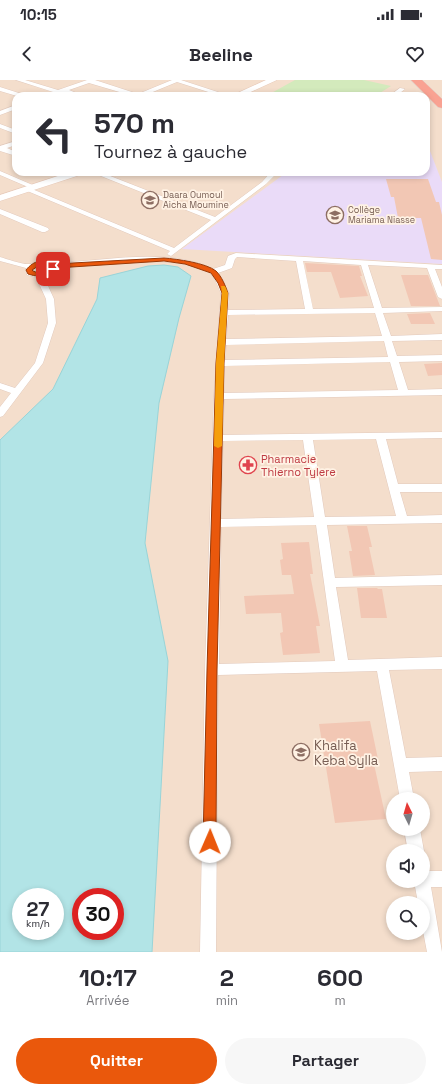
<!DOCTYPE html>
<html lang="fr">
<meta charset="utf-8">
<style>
body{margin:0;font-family:"Space Grotesk",sans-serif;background:#f7f7f7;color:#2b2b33;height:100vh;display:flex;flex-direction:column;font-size:15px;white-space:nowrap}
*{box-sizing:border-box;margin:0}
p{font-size:13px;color:#7c7c81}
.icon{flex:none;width:22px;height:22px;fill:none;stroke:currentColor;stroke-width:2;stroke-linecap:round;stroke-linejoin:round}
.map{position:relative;height:872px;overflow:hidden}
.panel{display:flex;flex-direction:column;background:#fff;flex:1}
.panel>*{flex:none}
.banner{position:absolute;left:12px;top:12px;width:418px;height:84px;border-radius:12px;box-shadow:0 2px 6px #0003;background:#fff;color:#2b2b33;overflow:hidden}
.needle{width:26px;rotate:355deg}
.buttons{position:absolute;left:386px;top:712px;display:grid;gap:8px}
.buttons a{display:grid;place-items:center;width:44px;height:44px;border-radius:50%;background:#fff;box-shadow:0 2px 6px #0003;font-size:20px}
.speed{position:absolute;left:12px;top:808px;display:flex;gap:8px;font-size:20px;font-weight:700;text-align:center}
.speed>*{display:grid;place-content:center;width:52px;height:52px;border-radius:50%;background:#fff;box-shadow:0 2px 6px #0003;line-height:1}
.speed small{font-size:10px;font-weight:400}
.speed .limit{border:6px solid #d22;background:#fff;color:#111}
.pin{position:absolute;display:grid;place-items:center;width:34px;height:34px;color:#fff;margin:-17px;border-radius:8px;box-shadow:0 2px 6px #0006}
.me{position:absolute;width:44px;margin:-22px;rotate:1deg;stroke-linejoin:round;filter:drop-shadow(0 0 3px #0008)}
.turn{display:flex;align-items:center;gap:14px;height:84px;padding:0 16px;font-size:18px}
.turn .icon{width:52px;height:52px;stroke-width:2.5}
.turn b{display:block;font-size:28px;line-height:34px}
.eta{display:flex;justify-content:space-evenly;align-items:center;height:68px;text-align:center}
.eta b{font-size:24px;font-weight:800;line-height:28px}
.primary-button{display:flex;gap:8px;margin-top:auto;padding:8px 16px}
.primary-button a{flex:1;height:46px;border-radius:24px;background:#ea580c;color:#fff;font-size:16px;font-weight:800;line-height:46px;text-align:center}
.primary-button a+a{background:#f7f7f7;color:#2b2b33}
.status{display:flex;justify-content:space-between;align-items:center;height:28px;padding:0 20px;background:#fff;direction:ltr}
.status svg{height:11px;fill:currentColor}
header{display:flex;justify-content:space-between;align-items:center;height:52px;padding:0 16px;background:#fff;font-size:18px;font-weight:800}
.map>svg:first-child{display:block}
.residential{fill:#f4decc;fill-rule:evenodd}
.education{fill:#eadbf8}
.green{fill:#d3eabc}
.water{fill:#b2e4e6;stroke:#98d4d8;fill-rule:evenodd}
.building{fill:#f2c7b4}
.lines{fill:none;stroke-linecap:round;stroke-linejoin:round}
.street-casing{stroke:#e2cabd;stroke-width:1}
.secondary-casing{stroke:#e7caba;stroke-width:1}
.highway-casing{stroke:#dad2cf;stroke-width:1}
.street{fill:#fff;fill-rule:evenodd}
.secondary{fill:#fff;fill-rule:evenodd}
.highway{fill:#f9a292;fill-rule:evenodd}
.route{fill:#ea580c;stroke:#983908;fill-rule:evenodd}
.slow{fill:#f59e0b}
.labels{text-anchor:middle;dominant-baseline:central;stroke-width:3.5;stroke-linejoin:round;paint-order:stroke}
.far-education-label{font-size:9px;fill:#785e54;stroke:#fff2e4;text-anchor:start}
.health-label{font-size:11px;fill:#be3a42;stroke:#fff2e4;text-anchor:start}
.near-education-label{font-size:13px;fill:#785e54;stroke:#fff2e4;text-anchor:start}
</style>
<div class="status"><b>10:15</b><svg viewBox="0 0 49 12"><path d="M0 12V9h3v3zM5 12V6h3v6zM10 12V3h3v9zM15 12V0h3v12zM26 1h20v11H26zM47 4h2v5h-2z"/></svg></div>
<header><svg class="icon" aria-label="back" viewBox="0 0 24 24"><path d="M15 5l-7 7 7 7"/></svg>Beeline<svg class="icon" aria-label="heart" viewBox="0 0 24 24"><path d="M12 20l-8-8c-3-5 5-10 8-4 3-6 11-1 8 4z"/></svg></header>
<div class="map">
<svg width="442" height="872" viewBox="0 0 442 872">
<rect width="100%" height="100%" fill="#fdeddd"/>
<path class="residential" d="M0,0H442V872H0ZM16,16H426V92H16ZM393,719H423V749H393ZM393,771H423V801H393ZM21,817H55V851H21ZM81,817H115V851H81ZM393,823H423V853H393Z"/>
<path class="education" d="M426,71H430L442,102V184L182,169L287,92H426Z"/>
<path class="green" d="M295,0H364L391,6L375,16H266Z"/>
<path class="water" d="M164,185L178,187L191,196L179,238L159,323L145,463L168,581L152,872H0V360L53,309L97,219L100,198L148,186ZM21,817H55V851H21ZM81,817H115V851H81Z"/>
<path class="building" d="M386,99H428L436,122H439L442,135V180L431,179L421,138H398L394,117H391Z
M305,183L359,186L362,196H360L368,216L340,218L331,192H307Z
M401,195H428L440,226H411Z
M430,233L435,244H411L407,234Z
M442,283V295L428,296L424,284Z
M347,446H367L372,467H369L375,495L353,496L349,471H352Z
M309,462L313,494H310L320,546H316L320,573L283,575L280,553L283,552L281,533L246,534L244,516L294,514L291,495H282L280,480L283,479L281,463Z
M357,508H377L378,509H382L387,538H361Z
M370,641L379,684H374L386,739L335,743L319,644Z"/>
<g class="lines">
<defs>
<path id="street" d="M16,0H25L58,10L87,0H95L138,14L172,0H181L230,16H221L177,2L143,16H133L89,3L69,10L84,16C76,16 70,12 64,12C58,12 51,16 44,16L53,12Z
M0,7L25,15L26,16H17L0,11Z
M400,8L405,9L396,16H389Z
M16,25V29L0,35V31Z
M0,44L16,50V54L0,48Z
M16,61V65L7,68L16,72V76L0,71V66Z
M0,91L35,106V108L32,109L174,168L211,140L91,92H100L215,137L262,102L271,92H278L266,104L171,176L167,174L170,171L25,110V108L28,107L0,95Z
M0,129L48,148L49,150L45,152H42L0,134Z
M236,173L442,185V189H435L442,207V219L438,217L427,188L368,185L382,228L442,227V231L383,233L391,256L442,254V260L392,261L397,276L442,275V281L399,282L408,310L442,309V315L224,319L223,355L442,352V358L386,359L398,404H442V412H400L407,436L442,435V443L327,445L335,498L442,495V505L336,507L348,580L442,577V589L389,590L406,678L442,677V691L409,692L414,719H400L377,591L218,595L216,872H200L205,590L214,316L221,213C218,207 216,199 211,194C184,172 91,185 57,188L53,193L44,197L54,219L56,243L43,283L3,336L0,337V327L11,313L0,309V303L15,308L35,283L48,243L46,219L36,197L27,195L26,188L0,181V177C7,179 23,185 30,184C34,184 37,181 41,181C47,180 51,184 56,183C105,181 167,167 213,189L225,185L228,176ZM237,177L296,181L305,229L228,230L229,213L218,193L232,188L235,179ZM303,181L361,185L374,228L313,229ZM41,185L49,188L42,193L33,192V188ZM375,233L382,256L226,259L228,235ZM384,261L388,277L225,280L226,265ZM390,282L398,310L224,313V286ZM376,359L396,436L325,437L313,360ZM303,360L314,437L221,439L223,361ZM316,445L335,581L219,584L221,447Z
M404,749H420L424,771L423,773V771H408Z
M423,791H442V807H431L442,872H427L423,851V823H418L414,801H423Z"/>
<path id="secondary" d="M266,0H277L242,16H231Z
M70,92H85L83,94L0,121V115Z"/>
<path id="highway" d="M411,0H422L442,19V28L438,27Z"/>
</defs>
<use href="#street" class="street-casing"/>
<use href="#secondary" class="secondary-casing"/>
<use href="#highway" class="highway-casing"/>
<use href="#street" class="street"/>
<use href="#secondary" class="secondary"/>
<use href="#highway" class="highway"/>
</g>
<path class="route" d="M164,178C177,179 206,183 216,191C222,197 225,205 228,213L224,283L217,590L216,762L214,767L210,769L205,767L203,762L207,590L216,283L222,213L218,203L211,193L185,184L164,181L56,188L57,189C49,199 38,197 28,194L26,190C34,180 43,179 54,184ZM40,185H44L52,188C46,193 40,194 33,191L32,190Z"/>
<path class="slow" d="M221,206H225L228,213L224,283L222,366L218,368L214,366L216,283L222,213Z"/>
<defs>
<symbol id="school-ring" viewBox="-11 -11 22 22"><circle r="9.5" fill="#fff2e4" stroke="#8d6e63" stroke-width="1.5"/><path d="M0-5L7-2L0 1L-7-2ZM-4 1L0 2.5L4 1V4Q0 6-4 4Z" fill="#8d6e63"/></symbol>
<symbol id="pharmacy-ring" viewBox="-11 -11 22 22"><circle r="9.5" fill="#fff2e4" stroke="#e0444e" stroke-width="1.5"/><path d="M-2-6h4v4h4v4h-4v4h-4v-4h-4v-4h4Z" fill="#e0444e"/></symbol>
</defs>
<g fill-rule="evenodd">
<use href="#school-ring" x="140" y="110" width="20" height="20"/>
<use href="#school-ring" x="325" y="125" width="20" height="20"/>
<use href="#pharmacy-ring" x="238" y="375" width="20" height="20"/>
<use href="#school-ring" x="291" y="662" width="20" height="20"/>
</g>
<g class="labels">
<g class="far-education-label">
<text x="163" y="115">Daara Oumoul<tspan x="163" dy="10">Aicha Moumine</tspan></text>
<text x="348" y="130">Collège<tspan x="348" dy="10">Mariama Niasse</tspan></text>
</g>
<g class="health-label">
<text x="261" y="379">Pharmacie<tspan x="261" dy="13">Thierno Tylere</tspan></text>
</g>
<g class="near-education-label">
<text x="314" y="665">Khalifa<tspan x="314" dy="15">Keba Sylla</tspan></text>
</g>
</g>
</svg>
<div class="buttons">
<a><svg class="needle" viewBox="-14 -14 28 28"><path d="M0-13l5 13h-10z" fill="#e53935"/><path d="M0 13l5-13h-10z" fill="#7c7c81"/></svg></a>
<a><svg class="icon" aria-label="sound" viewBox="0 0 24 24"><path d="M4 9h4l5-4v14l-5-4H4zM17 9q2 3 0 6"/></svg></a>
<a><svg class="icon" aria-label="search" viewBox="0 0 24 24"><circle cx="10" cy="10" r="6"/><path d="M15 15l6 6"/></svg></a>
</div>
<div class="speed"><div>27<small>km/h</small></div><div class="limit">30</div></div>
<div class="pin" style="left:53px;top:189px;background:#d93025"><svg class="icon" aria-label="arrive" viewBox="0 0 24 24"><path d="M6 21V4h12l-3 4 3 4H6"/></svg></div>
<svg class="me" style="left:210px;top:762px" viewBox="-20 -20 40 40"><circle r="19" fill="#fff"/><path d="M0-13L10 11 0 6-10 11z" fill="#ea580c"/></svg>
<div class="banner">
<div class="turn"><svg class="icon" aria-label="left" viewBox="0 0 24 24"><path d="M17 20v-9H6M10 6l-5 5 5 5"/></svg><div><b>570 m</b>Tournez à gauche</div></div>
</div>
</div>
<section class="panel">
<div class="eta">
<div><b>10:17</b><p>Arrivée</p></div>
<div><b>2</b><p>min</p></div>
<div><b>600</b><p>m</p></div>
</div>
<div class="primary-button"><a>Quitter</a><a>Partager</a></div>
</section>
